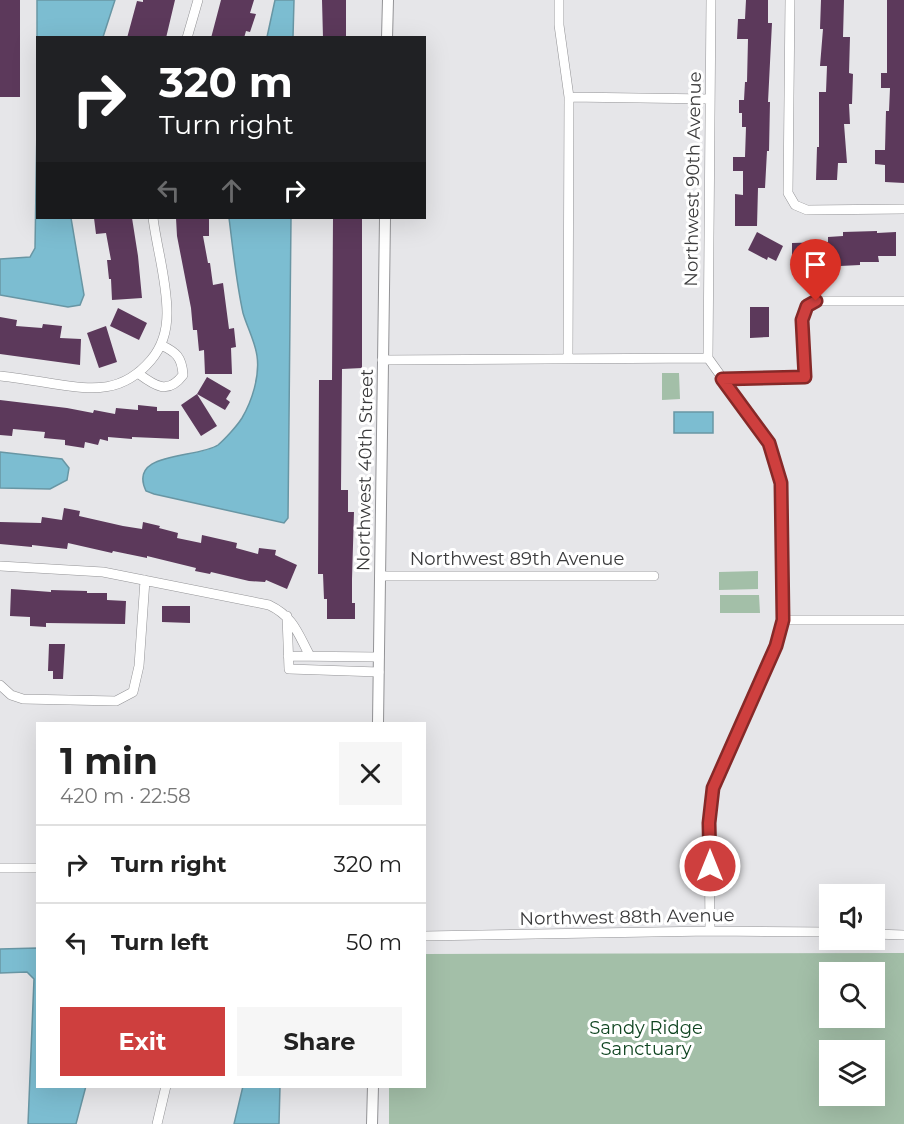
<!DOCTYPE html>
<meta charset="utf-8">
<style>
body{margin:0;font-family:Montserrat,sans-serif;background:#f6f6f6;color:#222;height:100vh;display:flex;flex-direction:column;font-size:22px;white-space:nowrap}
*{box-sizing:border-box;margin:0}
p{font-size:20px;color:#767676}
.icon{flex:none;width:33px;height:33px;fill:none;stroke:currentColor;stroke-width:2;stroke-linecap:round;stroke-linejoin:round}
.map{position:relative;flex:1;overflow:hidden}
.sheet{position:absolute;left:36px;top:722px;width:390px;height:366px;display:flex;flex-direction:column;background:#fff;border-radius:0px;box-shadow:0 6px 24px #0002}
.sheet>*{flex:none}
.top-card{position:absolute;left:36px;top:36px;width:390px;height:183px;border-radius:0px;box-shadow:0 6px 24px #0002;background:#202124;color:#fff;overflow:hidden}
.buttons{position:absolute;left:819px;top:884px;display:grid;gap:12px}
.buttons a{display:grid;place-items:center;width:66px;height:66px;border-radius:0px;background:#fff;box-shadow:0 6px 24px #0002;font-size:30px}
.pin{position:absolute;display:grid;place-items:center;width:51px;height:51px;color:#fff;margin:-62px -26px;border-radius:50% 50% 50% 0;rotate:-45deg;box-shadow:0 0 6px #0007}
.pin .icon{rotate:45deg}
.me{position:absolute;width:66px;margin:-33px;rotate:0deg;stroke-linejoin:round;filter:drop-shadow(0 0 4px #0008)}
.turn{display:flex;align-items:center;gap:21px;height:126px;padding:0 24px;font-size:27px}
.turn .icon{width:78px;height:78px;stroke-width:2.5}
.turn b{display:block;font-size:42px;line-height:51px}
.lanes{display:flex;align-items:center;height:57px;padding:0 24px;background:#0003;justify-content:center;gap:30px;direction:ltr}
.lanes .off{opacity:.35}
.round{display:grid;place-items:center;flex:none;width:63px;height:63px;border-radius:0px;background:#f6f6f6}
.headline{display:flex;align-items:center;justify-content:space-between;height:102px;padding:0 24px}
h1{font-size:36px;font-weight:700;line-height:45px}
.button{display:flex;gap:12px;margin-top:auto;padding:12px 24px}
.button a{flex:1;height:69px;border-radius:0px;background:#ce3f3e;color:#fff;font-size:24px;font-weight:700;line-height:69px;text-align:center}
.button a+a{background:#f6f6f6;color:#222}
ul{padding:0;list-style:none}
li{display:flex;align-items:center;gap:18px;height:78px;padding:0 24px;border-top:2px solid #e0e0e0}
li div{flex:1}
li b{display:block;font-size:22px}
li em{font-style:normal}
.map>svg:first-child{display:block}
.green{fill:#a3bfa8;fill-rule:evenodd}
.water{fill:#7cbdd1;stroke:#6896a4;stroke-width:1.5}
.building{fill:#5c395b}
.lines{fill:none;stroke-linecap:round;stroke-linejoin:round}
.minor-casing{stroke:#939396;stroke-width:10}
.tertiary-casing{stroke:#939396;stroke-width:12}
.minor{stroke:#fff;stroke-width:9}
.tertiary{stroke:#fff;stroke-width:10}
.route-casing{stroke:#862928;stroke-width:15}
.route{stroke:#ce3f3e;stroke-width:10}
.labels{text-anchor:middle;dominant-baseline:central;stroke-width:6;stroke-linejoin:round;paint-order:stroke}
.street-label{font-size:18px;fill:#3a3a3b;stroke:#fff}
.park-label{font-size:18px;fill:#104521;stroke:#fff}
</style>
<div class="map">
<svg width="904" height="1124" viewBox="0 0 904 1124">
<rect width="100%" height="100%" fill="#e6e6e9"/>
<path class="green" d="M662,373H679L680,399L662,400Z
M758,571V589L719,590V572Z
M720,595H759L760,613H720Z
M904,953V1124H389V1086H424L425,954ZM830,972H874V1017H830ZM830,1050H874V1095H830Z"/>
<path class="water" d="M37,0H115L103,37L38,38L37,40Z
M275,0H294L293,37H267Z
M37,124L38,218H71L84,295L80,305L68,307L0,295V259L30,257L35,248Z
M229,218H291L288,518L284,523L154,494L146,491C127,451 197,459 218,445C225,439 237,426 242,418C252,401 260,376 257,356C255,341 247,327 243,313C236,281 233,249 229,218Z
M674,412H713V433H674Z
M0,452L62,459L69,468L67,480L50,489L0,488Z
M37,948L38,1086H86L76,1124H28L34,979L27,972L0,973V949Z
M243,1086H280L279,1124H234Z"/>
<path class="building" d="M0,0H20V97H0Z
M143,0H175L166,38H127L137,1L143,2Z
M221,0H254L250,13L256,14L250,32L246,31L244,38H211Z
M322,0H346V38H323Z
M746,0H768V23H772L768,102H770L769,151H767L765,188H758L757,226H735V194L743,195V171H733V157H745L746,127H742V113H739V100H744L745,82H747L748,39H737L738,19H745Z
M821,0H844L843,37H850L849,73L853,74L852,104H849L850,124H844L847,163H838L837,180H816L817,147H819V92H826L827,66H820L823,29H820Z
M887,0H904V183L885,182V165L875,164V150H885L886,111H889L890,88H881V73H887Z
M94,218H132L138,256L142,298L112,300L111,279H109L107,260H111L106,233L96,234Z
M176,218H209V236H203L208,263H210L213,285L223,283L229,329L234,328L236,347L231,348L232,374H205L204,350L199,351L197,330H193L191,308L177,236Z
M333,218H362V368L342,369L341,490H348V512H354L352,579V603H355V619H327V599H324L323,574H318L319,380H332Z
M877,231V233L896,232V256H878L879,262H860V265L840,266L839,258L821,259V270H811V266H792V243L828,242V237L843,236V232Z
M757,232L783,246L776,261L768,257L767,260L748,250Z
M750,307H769V337L750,338Z
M118,308L147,323L139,340L110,326Z
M0,317L17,320L16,326L42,328L43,324L62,326L60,338L81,339L80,365L0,354Z
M106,326L117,362L99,368L87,333Z
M207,377L231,391L226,399L230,402L225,410L197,394Z
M197,394L217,426L201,436L181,405Z
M0,400L67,408L93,413L94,410L115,414L116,408L138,410V405L157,407V411H179V439L132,437V439L108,437V441L100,439L98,445L85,442L84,448L65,445V440L44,438L45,432L13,429L12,436L0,435Z
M64,508L80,511L79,516L123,526L142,529L143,522L160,526L159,528L178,533L177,538L201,543L202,535L237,543L236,548L258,554L259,548L276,550L275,555L297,565L287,589L266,580L265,582L249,581L211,572L210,574L195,571L196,568L147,556V558L113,551L112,553L68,543L67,549L32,545V547L0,544V522L41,523L42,517L62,520Z
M11,589L51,592V590L87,591V593H107V600L126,601L125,624L46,623V627L30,626V617L10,616Z
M162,606H190V623L162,622Z
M49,644H65L63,679H53V671H48Z"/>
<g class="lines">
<defs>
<path id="minor" d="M559,0V25L569,97L568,359
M790,0L788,193L795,205L807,210L904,209
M187,38L198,0
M569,97L710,99
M382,360L708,358
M139,374C155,386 168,395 183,375C182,357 176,352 161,345
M0,376C18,378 36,381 55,384C94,390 123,393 151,360C162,347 167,330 167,313C167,281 157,249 153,218
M722,379L805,377L802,320L807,306L816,301H904
M0,566L103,572L269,605C294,617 298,634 310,656
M380,576H654
M287,616L289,669L379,672
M783,620H904
M288,656L379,657
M0,685L11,695L23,699L116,701L133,692L139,666L145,580
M0,868H38
M710,931L709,823L713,788L776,647L783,620L781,483L769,443L708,358L711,0
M874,934L904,935
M424,936L710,931L830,932
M157,1124L166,1086"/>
<path id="tertiary" d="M387,38L388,0
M378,723L385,218
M372,1124L373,1086"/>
</defs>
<use href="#minor" class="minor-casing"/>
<use href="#tertiary" class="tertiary-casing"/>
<use href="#minor" class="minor"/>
<use href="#tertiary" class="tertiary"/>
</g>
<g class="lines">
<defs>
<path id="route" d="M710,866L709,823L713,788L776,646L783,620L781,483L769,443L722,379L805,377L802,320L807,306L816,301"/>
</defs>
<use href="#route" class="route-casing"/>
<use href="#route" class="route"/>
</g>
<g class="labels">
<g class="street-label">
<text transform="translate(693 179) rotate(-89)">Northwest 90th Avenue</text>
<text transform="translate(365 470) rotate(-89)">Northwest 40th Street</text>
<text x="517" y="559">Northwest 89th Avenue</text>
<text transform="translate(627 917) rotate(-1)">Northwest 88th Avenue</text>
</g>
<g class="park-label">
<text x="646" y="1028">Sandy Ridge<tspan x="646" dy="21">Sanctuary</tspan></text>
</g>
</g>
</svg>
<div class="buttons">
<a><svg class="icon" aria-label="sound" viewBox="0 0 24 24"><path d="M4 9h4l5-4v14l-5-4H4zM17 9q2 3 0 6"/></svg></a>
<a><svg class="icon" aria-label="search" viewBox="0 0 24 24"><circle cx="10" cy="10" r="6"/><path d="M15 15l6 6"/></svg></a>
<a><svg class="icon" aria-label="layers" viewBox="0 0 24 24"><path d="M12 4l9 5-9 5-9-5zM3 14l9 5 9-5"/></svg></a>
</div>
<div class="pin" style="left:816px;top:301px;background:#d93025"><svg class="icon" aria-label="arrive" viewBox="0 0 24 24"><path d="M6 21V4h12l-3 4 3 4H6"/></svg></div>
<svg class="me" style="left:710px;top:866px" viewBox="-20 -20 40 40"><circle r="17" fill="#ce3f3e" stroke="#fff" stroke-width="3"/><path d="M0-11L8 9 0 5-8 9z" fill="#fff"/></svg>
<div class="top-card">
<div class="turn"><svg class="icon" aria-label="right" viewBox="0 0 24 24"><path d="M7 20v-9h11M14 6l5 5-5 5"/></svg><div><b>320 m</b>Turn right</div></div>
<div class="lanes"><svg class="icon off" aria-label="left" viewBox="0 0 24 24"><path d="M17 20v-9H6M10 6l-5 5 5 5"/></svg><svg class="icon off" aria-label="ahead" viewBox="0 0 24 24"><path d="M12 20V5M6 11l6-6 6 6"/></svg><svg class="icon" aria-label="right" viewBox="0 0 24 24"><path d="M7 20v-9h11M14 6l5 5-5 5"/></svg></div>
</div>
<section class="sheet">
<div class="headline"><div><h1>1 min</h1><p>420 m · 22:58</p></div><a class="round"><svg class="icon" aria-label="close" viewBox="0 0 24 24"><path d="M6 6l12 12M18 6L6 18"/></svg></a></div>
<ul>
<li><svg class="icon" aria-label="right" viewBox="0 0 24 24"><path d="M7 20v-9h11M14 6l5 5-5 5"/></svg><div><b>Turn right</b></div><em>320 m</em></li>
<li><svg class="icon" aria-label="left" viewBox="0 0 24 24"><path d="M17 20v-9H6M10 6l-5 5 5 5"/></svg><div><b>Turn left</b></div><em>50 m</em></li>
</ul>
<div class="button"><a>Exit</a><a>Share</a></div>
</section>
</div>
